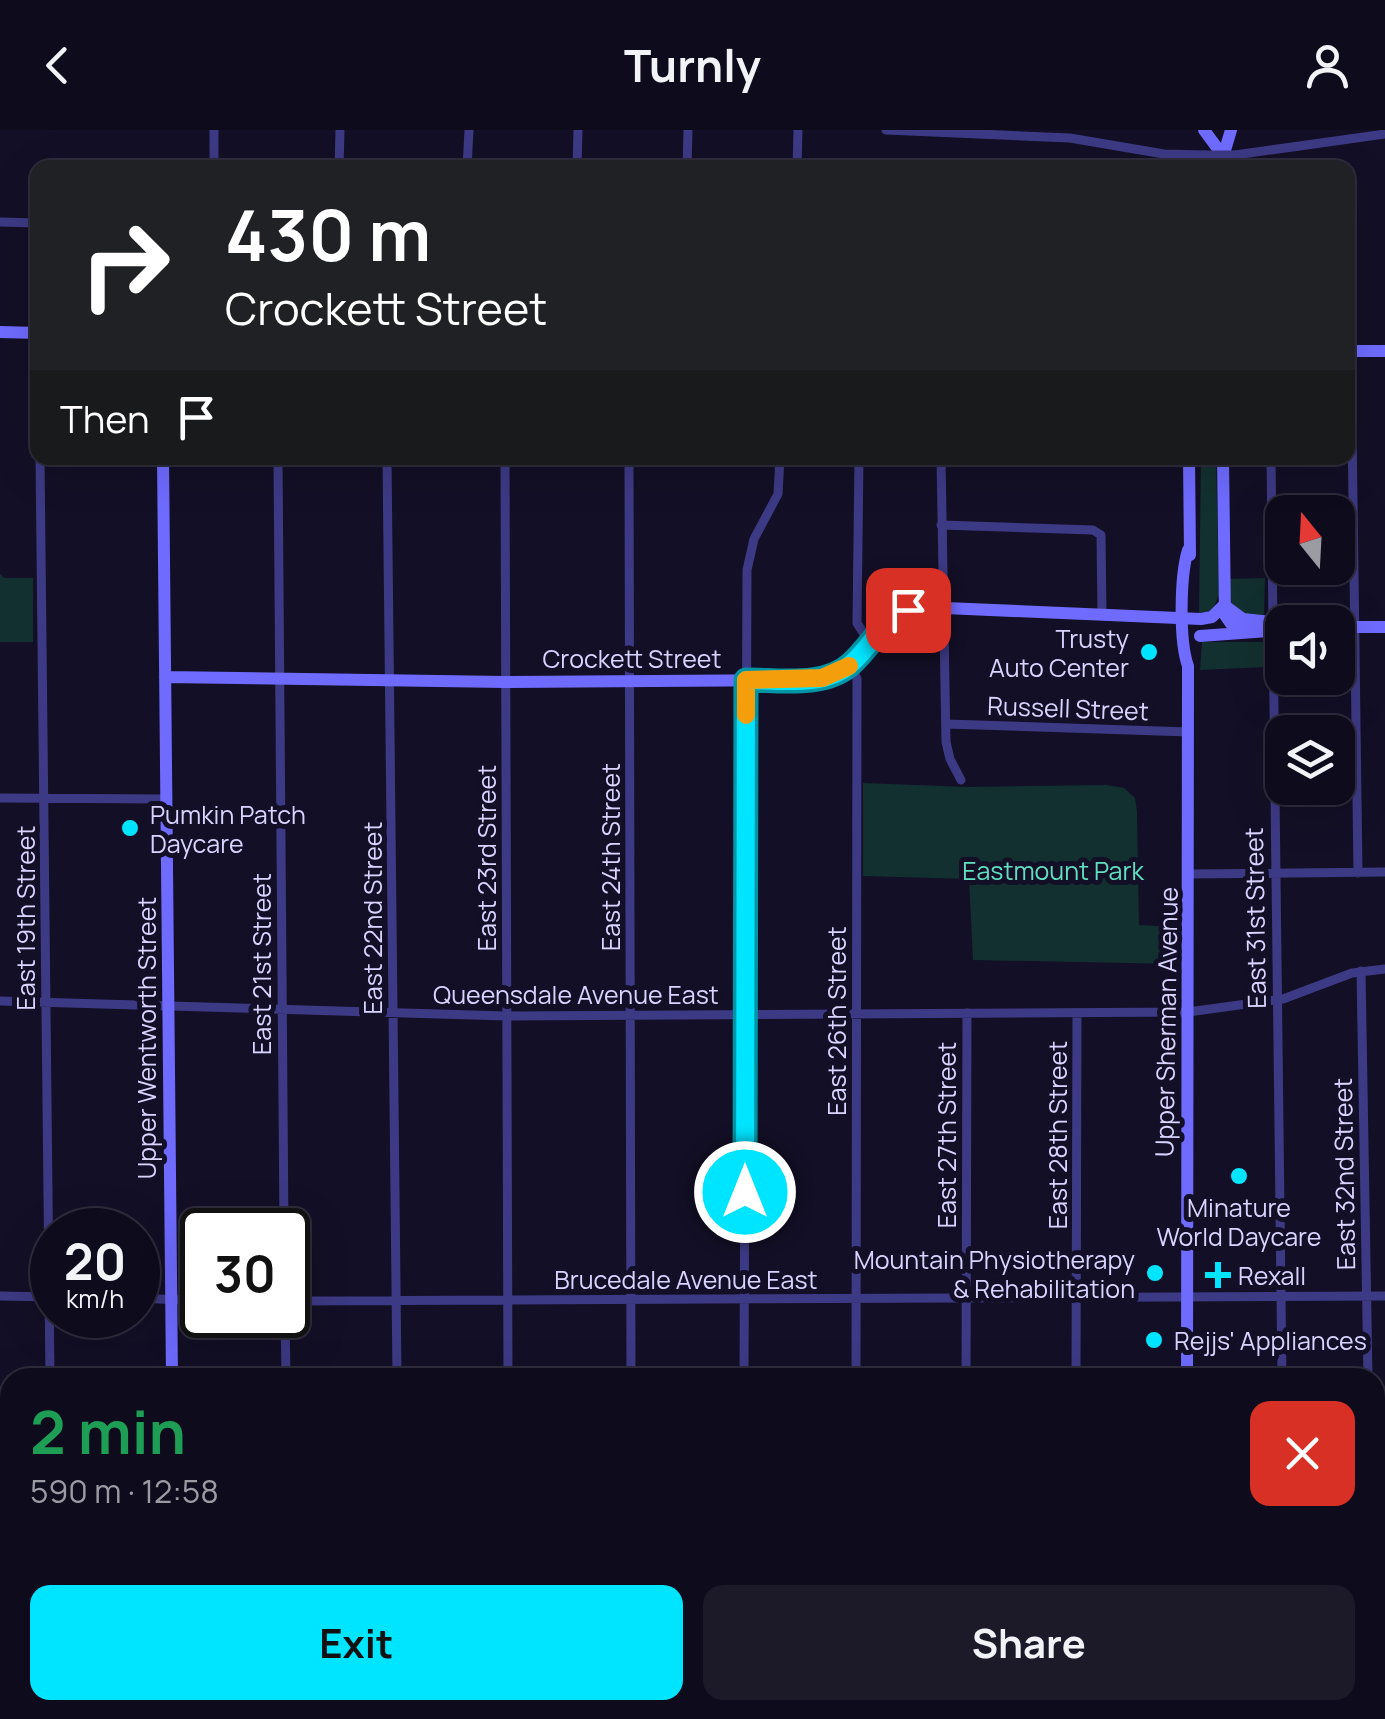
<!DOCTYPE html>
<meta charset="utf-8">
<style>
body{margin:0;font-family:Manrope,sans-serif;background:#1c1929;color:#f1f3f6;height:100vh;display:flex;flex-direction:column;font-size:38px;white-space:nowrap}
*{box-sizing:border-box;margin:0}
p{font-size:32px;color:#9b9ba3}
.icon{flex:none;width:55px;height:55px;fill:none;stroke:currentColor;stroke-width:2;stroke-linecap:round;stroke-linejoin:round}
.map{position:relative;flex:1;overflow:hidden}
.sheet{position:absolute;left:0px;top:1238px;width:1385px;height:352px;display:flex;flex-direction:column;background:#0e0b1c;border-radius:30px 30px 0 0;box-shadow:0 10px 40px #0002,0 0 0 2px #2e2b3b}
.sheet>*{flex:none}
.top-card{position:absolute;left:30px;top:30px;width:1325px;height:305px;border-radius:20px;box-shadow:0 10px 40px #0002,0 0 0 2px #2e2b3b;background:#202124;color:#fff;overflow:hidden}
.needle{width:65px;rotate:342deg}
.tools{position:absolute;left:1265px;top:365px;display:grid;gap:20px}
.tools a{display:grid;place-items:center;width:90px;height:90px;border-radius:20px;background:#0e0b1c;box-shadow:0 10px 40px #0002,0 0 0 2px #2e2b3b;font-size:50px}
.speed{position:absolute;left:30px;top:1078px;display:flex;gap:20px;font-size:50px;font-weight:700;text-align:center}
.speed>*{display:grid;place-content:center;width:130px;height:130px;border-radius:50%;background:#0e0b1c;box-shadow:0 10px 40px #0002,0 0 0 2px #2e2b3b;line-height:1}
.speed small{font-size:25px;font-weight:400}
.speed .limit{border:5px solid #111;border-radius:15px;background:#fff;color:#111}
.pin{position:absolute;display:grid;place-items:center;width:85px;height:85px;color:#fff;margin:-42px;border-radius:20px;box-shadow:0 5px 15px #0006}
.me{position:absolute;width:110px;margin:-55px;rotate:0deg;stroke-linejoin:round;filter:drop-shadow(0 0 8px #0008)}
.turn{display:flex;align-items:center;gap:35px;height:210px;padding:0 30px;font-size:45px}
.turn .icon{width:130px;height:130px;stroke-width:2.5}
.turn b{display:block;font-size:70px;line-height:85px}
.then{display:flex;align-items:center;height:95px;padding:0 30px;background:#0003;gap:20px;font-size:38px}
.round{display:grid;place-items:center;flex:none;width:105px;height:105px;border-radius:20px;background:#1c1929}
.overview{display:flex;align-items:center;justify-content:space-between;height:170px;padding:0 30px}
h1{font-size:60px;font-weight:700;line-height:75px;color:#1e9e55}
.cta{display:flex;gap:20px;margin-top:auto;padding:20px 30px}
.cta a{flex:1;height:115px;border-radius:20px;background:#00e5ff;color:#111;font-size:40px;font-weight:700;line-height:115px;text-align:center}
.cta a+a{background:#1c1929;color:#f1f3f6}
header{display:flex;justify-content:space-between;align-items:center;height:130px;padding:0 30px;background:#0e0b1c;font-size:45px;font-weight:700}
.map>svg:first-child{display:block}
.green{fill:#12302f}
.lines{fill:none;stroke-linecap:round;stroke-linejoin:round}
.street{stroke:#3d3a85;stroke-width:9}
.secondary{stroke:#6f6bff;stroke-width:12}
.street-bridge{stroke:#3d3a85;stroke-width:9}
.route-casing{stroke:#0095a6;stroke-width:25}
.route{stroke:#00e5ff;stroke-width:18}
.slow{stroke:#f59e0b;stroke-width:18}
.poi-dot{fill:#00e5ff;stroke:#130f26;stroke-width:4}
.labels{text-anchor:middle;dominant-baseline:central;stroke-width:10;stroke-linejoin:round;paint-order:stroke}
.poi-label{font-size:25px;fill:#d9d4ff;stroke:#130f26;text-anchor:start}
.street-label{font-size:25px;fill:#d9d4ff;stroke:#130f26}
.park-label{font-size:25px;fill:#5fe0c0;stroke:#130f26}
</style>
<header><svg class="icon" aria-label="back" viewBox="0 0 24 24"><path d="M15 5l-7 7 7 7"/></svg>Turnly<svg class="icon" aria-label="person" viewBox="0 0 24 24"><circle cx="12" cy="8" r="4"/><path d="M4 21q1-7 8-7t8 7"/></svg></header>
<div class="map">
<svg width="1385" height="1589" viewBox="0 0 1385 1589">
<rect width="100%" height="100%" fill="#130f26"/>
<path class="green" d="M1201,328H1216L1219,465L1212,481L1199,483Z
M0,444L4,448H33V512H0Z
M1265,448L1264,486L1247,487L1231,473L1228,449Z
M1202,512H1263L1266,537L1200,540Z
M863,653L968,657L1106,655L1124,658L1135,668L1137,681L1139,795L1177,797V834L973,830L969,749L863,746Z"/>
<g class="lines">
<path class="street" d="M214,0V38
M886,0L1070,8L1164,24L1204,25
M1235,25L1385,4
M339,38L340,0
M467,38L469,0
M577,38L578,0
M687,38L688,0
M797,38L798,0
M0,92L38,93
M1351,221L1358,743
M40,328L50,1248
M278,328L284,1100
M387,328L397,1248
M505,328L508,1248
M629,328L631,1248
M859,328L857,493L869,512
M941,328L946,612L950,629L961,650
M1271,328L1282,1248
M941,395L1093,400L1101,405L1102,484
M851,535L857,549L856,1248
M946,594L1189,602
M0,668L166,669
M1189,744L1385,742
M1361,841L1368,1248
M0,871L506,886L1188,882L1283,869L1352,843L1385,839
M0,1166L52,1167
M138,1168L202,1171
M288,1171L1385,1166
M285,1185L286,1248
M744,1248L747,440L754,409L778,364L780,328
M966,1248L967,883
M1076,1248L1077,883
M40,1580L41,1589
M396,1580L397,1589
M510,1580V1589
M635,1580V1589
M748,1580V1589
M835,1580V1589
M967,1580V1589
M1077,1580V1589
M1287,1589L1385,1585"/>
<path class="secondary" d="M1204,0L1218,19L1221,34
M1223,27L1231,0
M0,202L38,203
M1348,221H1385
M163,328L172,1248
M1189,328L1190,425
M1223,328L1225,485L1234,498L1255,502
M1224,475L1243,489L1271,492
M1338,497H1385
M1200,506L1282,500
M165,547L505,552L807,550C868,543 865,491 922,477L1201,489L1212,487L1224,475
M1187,1248L1188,536C1179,511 1180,446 1188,420
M0,1436H10
M1375,1458H1385
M177,1580V1589
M1188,1589V1580"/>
<path class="street-bridge" d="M1204,25H1235"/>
</g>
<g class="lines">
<defs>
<path id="route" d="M745,1062L746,550C780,550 826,558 852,533C873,514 881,491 908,480"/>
</defs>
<use href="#route" class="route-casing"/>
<use href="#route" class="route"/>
<path class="slow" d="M746,585V550L822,548L849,536"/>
</g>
<g class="poi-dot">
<circle cx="1149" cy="522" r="10"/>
<circle cx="130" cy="698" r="10"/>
<circle cx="1239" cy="1046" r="10"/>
<circle cx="1155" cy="1143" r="10"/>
<path d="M1213 1130h10v10h10v10h-10v10h-10v-10h-10v-10h10z"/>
<circle cx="1154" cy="1210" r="10"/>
</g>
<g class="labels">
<g class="poi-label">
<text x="1129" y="508" text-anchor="end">Trusty<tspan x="1129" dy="29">Auto Center</tspan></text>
<text x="150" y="684">Pumkin Patch<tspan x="150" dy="29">Daycare</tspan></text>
<text x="1239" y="1077" text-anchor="middle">Minature<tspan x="1239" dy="29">World Daycare</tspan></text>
<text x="1135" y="1129" text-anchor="end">Mountain Physiotherapy<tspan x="1135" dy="29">&amp; Rehabilitation</tspan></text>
<text x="1238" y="1145">Rexall</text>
<text x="1174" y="1210">Rejjs' Appliances</text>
</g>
<g class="street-label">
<text x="632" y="528">Crockett Street</text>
<text transform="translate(1068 578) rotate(2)">Russell Street</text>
<text transform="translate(610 727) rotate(-90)">East 24th Street</text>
<text transform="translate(486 728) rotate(-90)">East 23rd Street</text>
<text transform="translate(25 788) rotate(-90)">East 19th Street</text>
<text transform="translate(372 788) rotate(-90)">East 22nd Street</text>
<text transform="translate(1255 788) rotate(-91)">East 31st Street</text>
<text transform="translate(261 834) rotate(-90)">East 21st Street</text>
<text x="576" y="864">Queensdale Avenue East</text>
<text transform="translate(836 891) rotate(-90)">East 26th Street</text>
<text transform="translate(1166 892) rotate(-89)">Upper Sherman Avenue</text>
<text transform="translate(146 908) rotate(-90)">Upper Wentworth Street</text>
<text transform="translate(946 1005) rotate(-90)">East 27th Street</text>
<text transform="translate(1057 1005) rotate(-90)">East 28th Street</text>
<text transform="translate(1344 1044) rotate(-91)">East 32nd Street</text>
<text x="686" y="1149">Brucedale Avenue East</text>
</g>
<g class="park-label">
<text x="1053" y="740">Eastmount Park</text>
</g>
</g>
</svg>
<div class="tools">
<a><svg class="needle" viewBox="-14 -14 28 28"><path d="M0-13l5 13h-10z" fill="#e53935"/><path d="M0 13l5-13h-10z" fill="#9b9ba3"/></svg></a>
<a><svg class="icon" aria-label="sound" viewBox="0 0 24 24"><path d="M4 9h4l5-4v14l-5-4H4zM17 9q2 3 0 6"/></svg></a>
<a><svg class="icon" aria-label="layers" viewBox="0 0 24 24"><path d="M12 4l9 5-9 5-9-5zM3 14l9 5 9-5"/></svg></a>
</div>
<div class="speed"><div>20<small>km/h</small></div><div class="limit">30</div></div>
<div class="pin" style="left:908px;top:480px;background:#d93025"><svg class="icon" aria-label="arrive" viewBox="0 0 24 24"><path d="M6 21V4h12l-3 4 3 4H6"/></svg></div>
<svg class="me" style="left:745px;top:1062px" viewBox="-20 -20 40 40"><circle r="17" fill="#00e5ff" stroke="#fff" stroke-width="3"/><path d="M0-11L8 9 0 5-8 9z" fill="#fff"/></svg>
<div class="top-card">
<div class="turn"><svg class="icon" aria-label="right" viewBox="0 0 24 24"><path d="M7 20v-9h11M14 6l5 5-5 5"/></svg><div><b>430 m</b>Crockett Street</div></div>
<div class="then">Then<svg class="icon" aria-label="arrive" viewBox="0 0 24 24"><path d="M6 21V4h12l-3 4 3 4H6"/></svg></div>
</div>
<section class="sheet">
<div class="overview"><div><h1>2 min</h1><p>590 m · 12:58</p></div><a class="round" style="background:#d93025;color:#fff"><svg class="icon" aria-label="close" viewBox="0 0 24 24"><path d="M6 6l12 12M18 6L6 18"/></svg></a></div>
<div class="cta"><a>Exit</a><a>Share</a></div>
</section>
</div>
